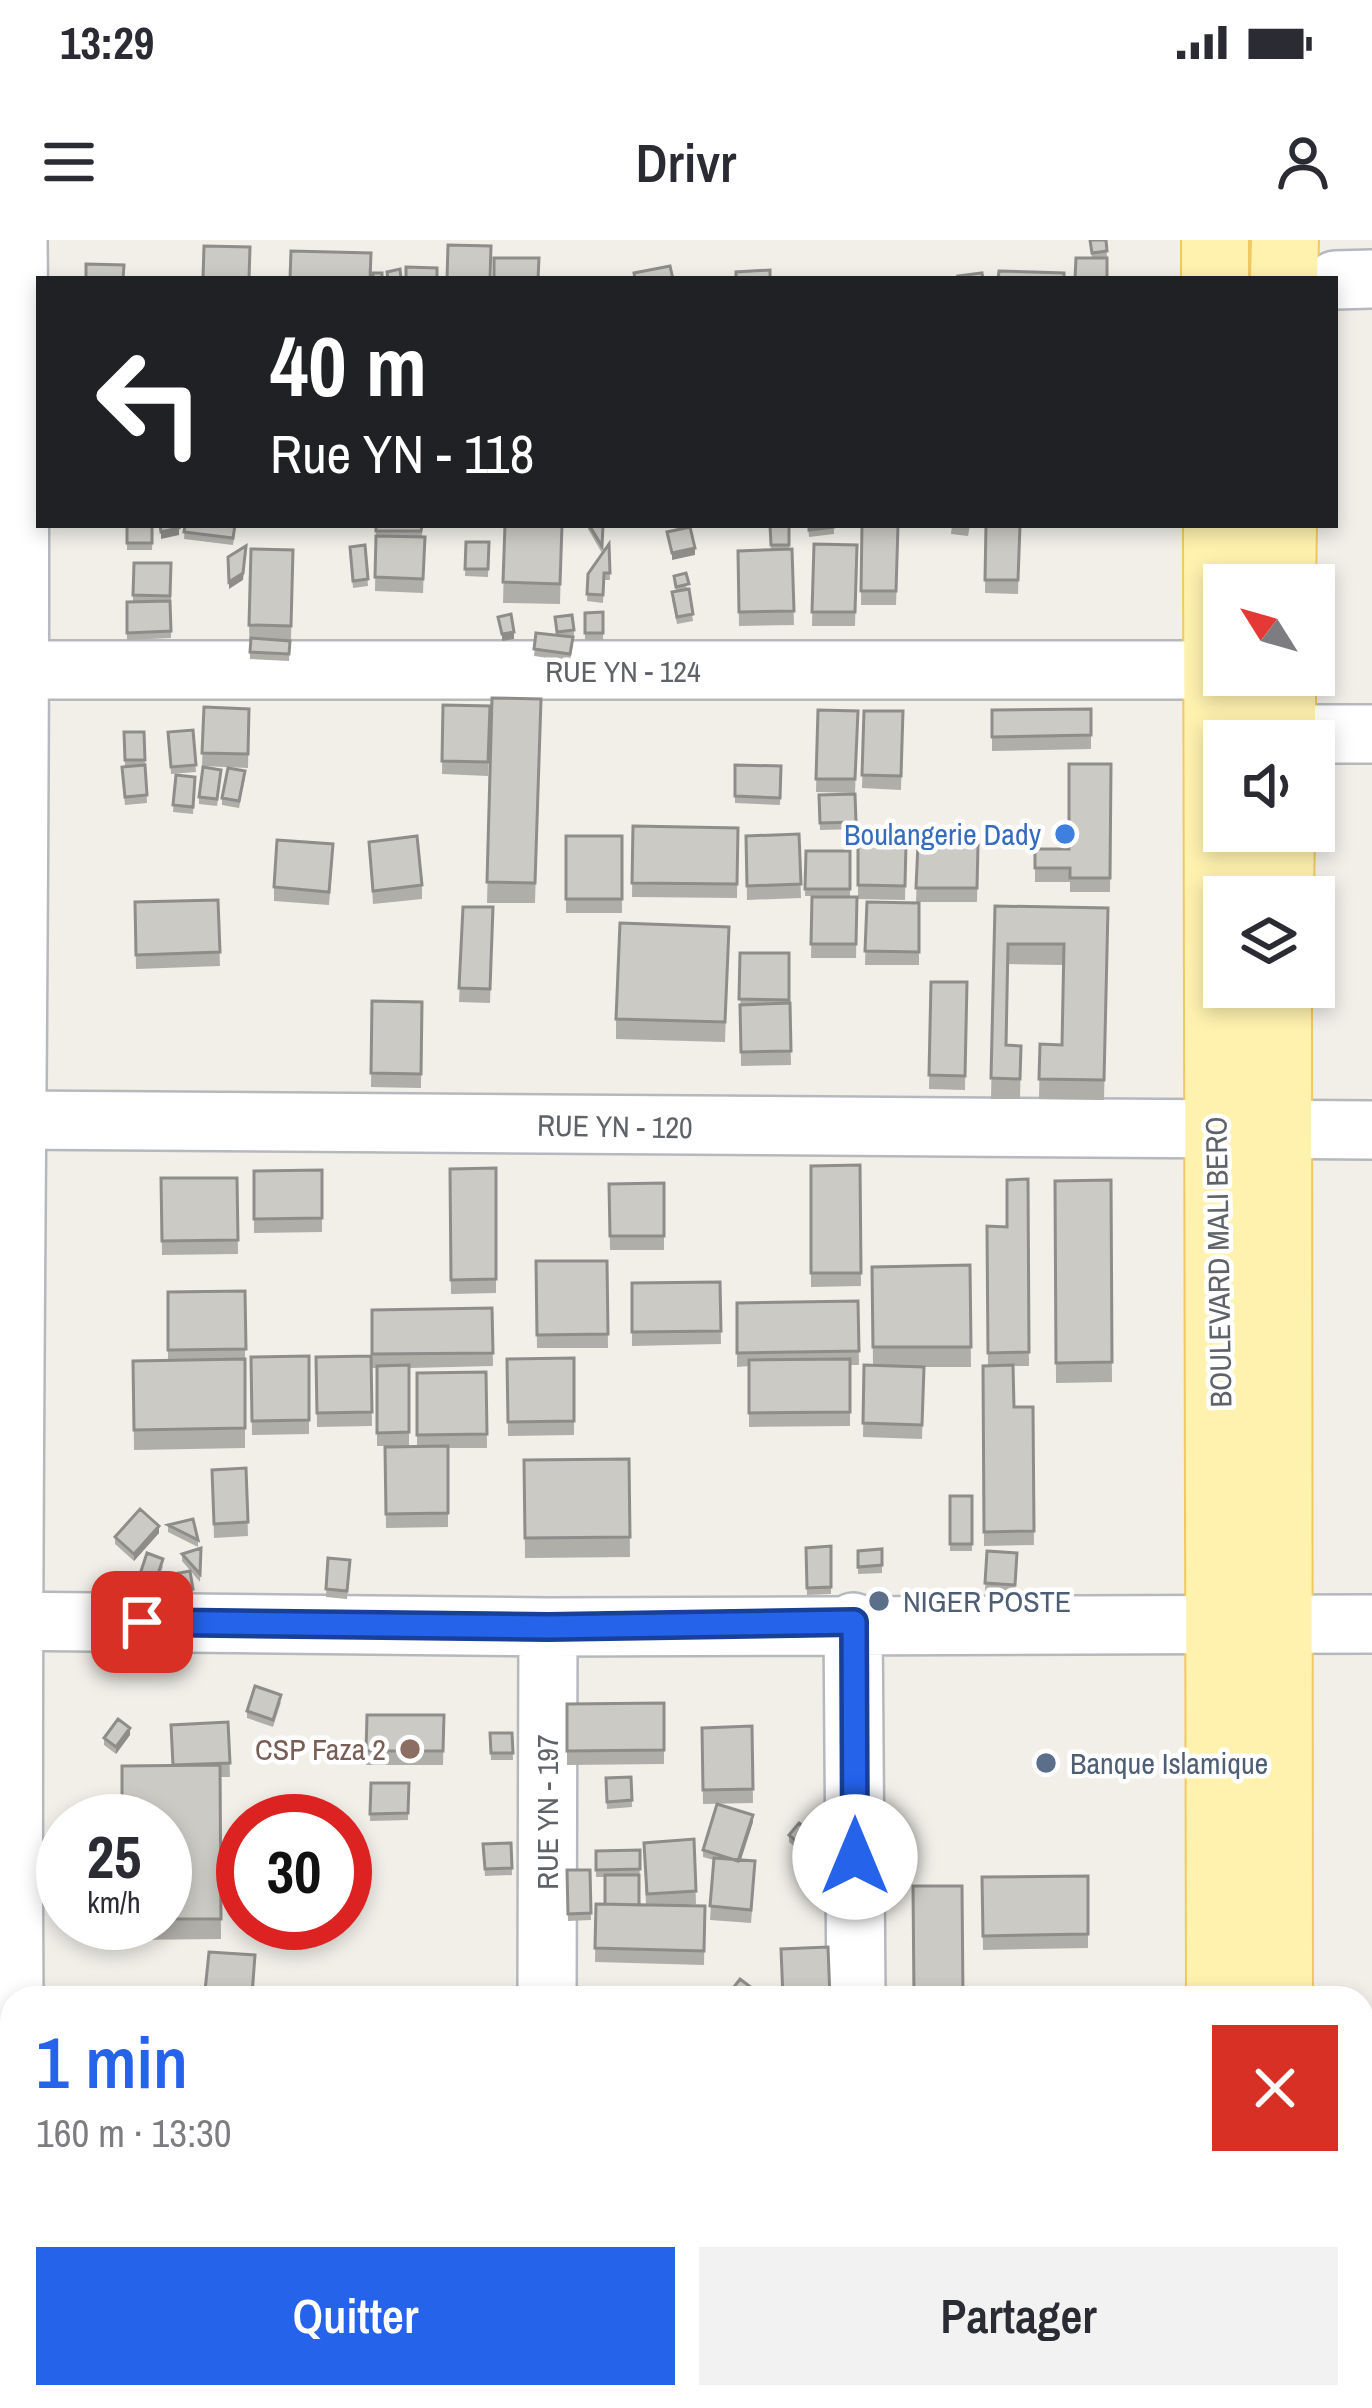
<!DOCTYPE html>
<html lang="fr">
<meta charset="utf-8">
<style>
body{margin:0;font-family:"Archivo Narrow",sans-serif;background:#f2f2f3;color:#2b2b33;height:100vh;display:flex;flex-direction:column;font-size:45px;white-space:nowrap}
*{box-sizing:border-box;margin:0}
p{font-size:39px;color:#7c7c81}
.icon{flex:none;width:66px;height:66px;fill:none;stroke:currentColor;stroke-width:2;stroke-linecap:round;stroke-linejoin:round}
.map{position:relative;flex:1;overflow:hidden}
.sheet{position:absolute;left:0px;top:1746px;width:1374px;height:423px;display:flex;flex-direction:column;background:#fff;border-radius:36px 36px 0 0;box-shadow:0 6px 18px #0003}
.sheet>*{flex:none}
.guide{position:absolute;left:36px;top:36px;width:1302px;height:252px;border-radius:0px;box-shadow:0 6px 18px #0003;background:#202124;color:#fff;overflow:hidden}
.needle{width:78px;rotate:307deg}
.controls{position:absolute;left:1203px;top:324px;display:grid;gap:24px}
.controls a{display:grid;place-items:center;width:132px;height:132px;border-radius:0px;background:#fff;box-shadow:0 6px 18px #0003;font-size:60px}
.speed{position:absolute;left:36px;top:1554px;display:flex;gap:24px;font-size:60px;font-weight:700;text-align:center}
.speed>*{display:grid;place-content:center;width:156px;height:156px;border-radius:50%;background:#fff;box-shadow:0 6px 18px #0003;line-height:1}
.speed small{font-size:30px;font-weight:400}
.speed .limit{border:18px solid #d22;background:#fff;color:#111}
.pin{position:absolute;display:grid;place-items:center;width:102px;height:102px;color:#fff;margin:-51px;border-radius:24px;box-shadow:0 6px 18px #0006}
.me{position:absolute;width:132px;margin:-66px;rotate:0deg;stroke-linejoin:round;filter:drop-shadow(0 0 9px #0008)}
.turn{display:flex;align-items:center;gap:42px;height:252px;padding:0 36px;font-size:54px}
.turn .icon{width:156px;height:156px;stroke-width:2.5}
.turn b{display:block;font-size:84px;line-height:102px}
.round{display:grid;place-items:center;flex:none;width:126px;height:126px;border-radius:0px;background:#f2f2f3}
.summary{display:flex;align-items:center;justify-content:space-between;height:204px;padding:0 36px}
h1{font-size:72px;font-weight:600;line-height:90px;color:#2563eb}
.button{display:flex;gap:24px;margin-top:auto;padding:24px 36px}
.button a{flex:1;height:138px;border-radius:0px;background:#2563eb;color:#fff;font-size:48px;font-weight:600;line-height:138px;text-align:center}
.button a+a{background:#f2f2f3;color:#2b2b33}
.status{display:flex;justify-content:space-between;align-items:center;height:84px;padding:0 60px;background:#fff;direction:ltr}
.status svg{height:33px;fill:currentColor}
header{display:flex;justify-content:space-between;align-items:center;height:156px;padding:0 36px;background:#fff;font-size:54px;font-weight:600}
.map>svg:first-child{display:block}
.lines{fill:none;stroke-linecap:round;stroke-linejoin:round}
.minor-casing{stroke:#b5b8bc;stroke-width:62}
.major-casing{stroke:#f2c960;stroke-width:70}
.minor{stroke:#fff;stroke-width:57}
.major{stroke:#fff2af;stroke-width:66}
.wall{fill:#afaea9}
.shaded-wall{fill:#8f8d8a}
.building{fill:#cccac5;stroke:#8f8d8a;stroke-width:3}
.route-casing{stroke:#184099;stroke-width:30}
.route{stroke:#2563eb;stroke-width:21}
.shop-dot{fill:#3f7fe0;stroke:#fff;stroke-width:4.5}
.service-dot{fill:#5c6f8a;stroke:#fff;stroke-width:4.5}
.education-dot{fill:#8d6e63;stroke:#fff;stroke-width:4.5}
.labels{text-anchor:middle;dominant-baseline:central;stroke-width:9;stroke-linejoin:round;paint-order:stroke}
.street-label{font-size:30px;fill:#5f6368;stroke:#fff}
.shop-label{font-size:30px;fill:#366cbe;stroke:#fff;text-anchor:end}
.service-label{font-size:30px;fill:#4e5e75;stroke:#fff;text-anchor:start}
.education-label{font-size:30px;fill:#785e54;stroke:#fff;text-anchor:end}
</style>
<div class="status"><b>13:29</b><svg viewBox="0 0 49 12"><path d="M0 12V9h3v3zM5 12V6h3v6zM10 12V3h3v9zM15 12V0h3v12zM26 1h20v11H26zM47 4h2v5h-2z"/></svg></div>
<header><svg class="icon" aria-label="menu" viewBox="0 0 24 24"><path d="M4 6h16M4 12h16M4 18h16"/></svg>Drivr<svg class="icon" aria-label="person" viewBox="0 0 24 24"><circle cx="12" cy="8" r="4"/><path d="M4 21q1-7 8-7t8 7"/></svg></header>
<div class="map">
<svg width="1372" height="2168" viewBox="0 0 1372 2168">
<rect width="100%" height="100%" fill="#f1efe8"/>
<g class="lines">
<defs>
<path id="minor" d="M1335,40L1372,39
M22,430H1224
M1283,494H1372
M14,880L1372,890
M0,1381L548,1387L1372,1384
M853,1382L856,1758
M14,1758C10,1172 24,586 18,0
M547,1758L548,1387
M0,1880H12
M15,2157V2168
M550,2157L563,2168
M469,2168L480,2157
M857,2168V2157"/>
<path id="major" d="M1215,0V39
M1284,39L1285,0
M1217,285L1220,1758
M1282,345L1283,285
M1282,435V501
M1280,657L1281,591
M1278,747L1279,1758
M1279,2157V2168
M1217,2168V2157"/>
</defs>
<use href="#minor" class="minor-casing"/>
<use href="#major" class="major-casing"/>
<use href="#minor" class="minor"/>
<use href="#major" class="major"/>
</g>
<path class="wall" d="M1090,0H1106L1107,18H1092Z
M127,285H153L152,310H127Z
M185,285H236L233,305L184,299Z
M376,285H422V297H425L423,353L375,351Z
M505,285H562L560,364L503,363Z
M588,285H603L602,313L588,289Z
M770,285H789V309H792L794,385L739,386L738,311L771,310Z
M808,285H834V294L809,297Z
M862,285H899L896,365H861Z
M952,285H970L968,296L951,294Z
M986,285H1020L1018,354L985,353Z
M466,302H489L488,337L465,336Z
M609,304L610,340H604L603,363L587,361L588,334Z
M814,304L857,305L855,386H812Z
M365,305L368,346L353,348L350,307Z
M293,310L291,400H276L290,401L289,421L250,419L249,385Z
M171,323V398L127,400V362H133V355Z
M674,336L689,349L693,381L677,384L672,359V352L676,351Z
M603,372V400H585V373Z
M555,377L574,390V397H571L573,404L570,421L534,416L536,393L557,395Z
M492,458L541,459L535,663H487Z
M443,465L490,466L488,536L442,534Z
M204,467L249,469L248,528L202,526Z
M1091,469V509L992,511V470Z
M818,470L858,471L855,553L816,552Z
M864,471H903L901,550L862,548Z
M193,490L196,532L171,534L168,492Z
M124,492L145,520L147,563L125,565L122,534L125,527Z
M1111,524L1110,652H1070V642H1035V609H1069Z
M735,525L781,526L780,565L735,563Z
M176,535L195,537L193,574L173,572Z
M221,537L217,566L199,564V557Z
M245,538L239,568L222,565V558Z
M819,555L856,582V589L820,590Z
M633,586L738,588L737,658L632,657Z
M799,594L801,658L747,660L746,596Z
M566,596H622V673H566Z
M369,602L422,645V659L373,664Z
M858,602L906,603L905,660L858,659Z
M918,604L978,605L977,662H916Z
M806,611H850V656H805Z
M333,618L329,665L274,661V647Z
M812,657H857L856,718H811Z
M218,660L220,726L136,729L135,662Z
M867,662L919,663V725H865Z
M995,666L1108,668L1104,860L1039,859L1040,804L1062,805L1064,725L1008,724L1007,805L1021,806L1020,859H991Z
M463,667H493L490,763L459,762Z
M729,687L725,802L616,799V779Z
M740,713H789L791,825L741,826Z
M931,742H967L965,850L929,849Z
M372,761L422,762L421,848L371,847Z
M860,925L861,1046L811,1047V926Z
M496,928V1053L451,1054L450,929Z
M322,930V992L254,993V931Z
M161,938H237L238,1014L162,1015Z
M1028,939L1029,1126H1013L1014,1167H1033L1034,1305L984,1306L983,1126H988L987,986L1007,987Z
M1111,940L1112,1142L1056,1143L1055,941Z
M664,943V1010H610L609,944Z
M536,1021H607L608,1108H537Z
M970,1025L971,1127H924L922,1199L863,1197L864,1125L873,1126L872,1027Z
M720,1042L721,1104L632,1106V1043Z
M245,1051V1208L134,1210L133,1121L168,1120V1052Z
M858,1061L859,1125H850V1186L749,1187V1126L737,1127V1063Z
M492,1068L493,1126L409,1128V1206H377V1128H372V1070Z
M309,1116V1194L252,1195L251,1117Z
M371,1116L372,1186L317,1187L316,1117Z
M574,1118V1195L508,1196L507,1119Z
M486,1132L487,1208H448V1287L386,1288L385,1207L417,1206V1133Z
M629,1219L630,1317L525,1318L524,1220Z
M246,1228L248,1296L214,1298L212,1230Z
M950,1256H972V1311H950Z
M168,1285L198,1300V1307L168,1292Z
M159,1293L134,1321L115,1304V1297Z
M201,1308L200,1342L182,1321V1314Z
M806,1308L831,1347V1354L807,1355Z
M882,1309V1333L858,1334V1311Z
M987,1311L1017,1313L1015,1352L985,1351Z
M328,1318L350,1320L347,1359L326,1357Z
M163,1326L156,1347L140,1341V1334Z
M163,1336L193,1349V1357L166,1361Z
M281,1462L273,1487L247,1478V1471Z
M664,1463V1524L567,1525V1464Z
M367,1475H444L443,1525H366Z
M228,1482L230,1537H220L221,1699L123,1700L122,1683H165V1581L172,1525Z
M752,1486L753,1563L703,1564L702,1488Z
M490,1493H512L513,1520H491Z
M130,1495L116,1514L104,1505V1498Z
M631,1537L632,1567L607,1569L606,1538Z
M371,1543H409L408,1580L370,1581Z
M753,1582L741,1620L755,1634L751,1683L710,1680L714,1620L703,1617V1610Z
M789,1595L811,1600L802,1613L789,1602Z
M694,1599L696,1664L676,1666H705L704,1725L595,1722L596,1664H605V1637H596V1611L640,1610L639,1665H646L644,1617Z
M511,1603L512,1635L485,1636L483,1604Z
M225,1628H243V1668H226Z
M567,1630H590L591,1680L568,1681Z
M1088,1636V1708L983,1710L982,1637Z
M209,1712L255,1715L252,1758H144L205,1756Z"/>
<path class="shaded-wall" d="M179,288V295L161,299V292Z
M695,308V315L672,320V313Z
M246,313L243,340L229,349V342Z
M514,392V399L502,401V394Z
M159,1286V1293L134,1321V1314Z
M130,1488V1495L116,1514V1507Z
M753,1575V1582L738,1628V1621Z
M811,1593V1600L802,1613V1606Z"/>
<path class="building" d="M1090,0H1106L1107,11L1092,13Z
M448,5L491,6L490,39H447Z
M204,6L250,7L249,39H203Z
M291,11L371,13L370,39H290Z
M494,18H539L538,39H494Z
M1076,18H1107V39H1075Z
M86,24L124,25L123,39H86Z
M670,26L673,39H635L634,33Z
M406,27L437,28V39H406Z
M400,29L401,39H388L387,32Z
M770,30V39H736V32Z
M999,31L1064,33V39H998Z
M373,33H382V39H373Z
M982,33L983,39H959L958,36Z
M127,285H152V303H127Z
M160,285H178L179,288L161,292Z
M185,285H235L233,298L184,292Z
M376,285H422L421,291H376Z
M505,285H562L560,344L503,342Z
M589,285H603L602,306Z
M770,285H789V305H771Z
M809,285H834V287L809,290Z
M862,285H898L896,351H861Z
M986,285H1020L1018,340H985Z
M690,287L695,308L672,313L667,292Z
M376,296L425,297L423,339L375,337Z
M466,302H489L488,329H465Z
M609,304L610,333H604L603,355L587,354L588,334Z
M814,304L857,305L855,372H812Z
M365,305L368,339L353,341L350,307Z
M246,306L243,333L229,342L228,317Z
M251,309L293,310L291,386L249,385Z
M792,309L794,371L739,372L738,311Z
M134,323H171L170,356L133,355Z
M686,333L689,344L676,347L674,336Z
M689,349L693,374L677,377L672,352Z
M170,361L171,391L127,393V362Z
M603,372V393H585V373Z
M511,374L514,392L502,394L498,377Z
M572,375L574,390L557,392L555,377Z
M536,393L573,397L570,414L534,409Z
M251,398L290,401L289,414L250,412Z
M492,458L541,459L535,643L487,642Z
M443,465L490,466L488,522L442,521Z
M204,467L249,469L248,514L202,513Z
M1091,469V495L992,497V470Z
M818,470L858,471L855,539H816Z
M864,471H903L901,536L862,535Z
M193,490L196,525L171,527L168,492Z
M124,492H144L145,520H125Z
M1069,524H1111L1110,638H1070V628H1035V609H1069Z
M145,525L147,555L125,557L122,527Z
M735,525L781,526L780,558L735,556Z
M203,527L221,530L217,559L199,557Z
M228,528L245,531L239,561L222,558Z
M176,535L195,537L193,567L173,565Z
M855,554L856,582L820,583L819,555Z
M633,586L738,588L737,644L632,643Z
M799,594L801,644L747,646L746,596Z
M417,596L422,645L373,651L369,602Z
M566,596H622V659H566Z
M277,600L333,604L329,652L274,647Z
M858,602L906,603L905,646L858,645Z
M918,604L978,605L977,648H916Z
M806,611H850V649H805Z
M812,657H857L856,704H811Z
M218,660L220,712L136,715L135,662Z
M867,662L919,663V712L865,711Z
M995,666L1108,668L1104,840L1039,839L1040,804L1062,805L1064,704H1008L1006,805L1021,806L1020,839L991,838Z
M463,667H493L490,749L459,748Z
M620,683L729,687L725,782L616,779Z
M740,713H789V760L739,759Z
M931,742H967L965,836L929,835Z
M372,761L422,762L421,834L371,833Z
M790,763L791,811L741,812L740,765Z
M860,925L861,1033H811V926Z
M496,928V1039L451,1040L450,929Z
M322,930V978L254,979V931Z
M161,938H237L238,1000L162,1001Z
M1028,939L1029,1112L988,1113L987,986L1007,987V940Z
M1111,940L1112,1122L1056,1123L1055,941Z
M664,943V996H610L609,944Z
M536,1021H607L608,1094L537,1095Z
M970,1025L971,1107H873L872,1027Z
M720,1042L721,1091L632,1092V1043Z
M245,1051L246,1109L168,1110V1052Z
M858,1061L859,1111L737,1113V1063Z
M492,1068L493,1113L372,1114V1070Z
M309,1116V1180L252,1181L251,1117Z
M371,1116L372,1172L317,1173L316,1117Z
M574,1118V1181L508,1182L507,1119Z
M245,1119V1188L134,1190L133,1121Z
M850,1119V1172L749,1173V1120Z
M409,1125V1192L377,1193V1126Z
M864,1125L924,1127L922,1185L863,1183Z
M1013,1125L1014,1167H1033L1034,1291L984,1292L983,1126Z
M486,1132L487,1194L417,1195V1133Z
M448,1206V1273L386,1274L385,1207Z
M629,1219L630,1297L525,1298L524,1220Z
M246,1228L248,1282L214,1284L212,1230Z
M950,1256H972V1304H950Z
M140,1269L159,1286L134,1314L115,1297Z
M193,1279L198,1300L168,1285Z
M831,1306V1347L807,1348L806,1308Z
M201,1308L200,1334L182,1314Z
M882,1309V1325L858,1327V1311Z
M987,1311L1017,1313L1015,1345L985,1343Z
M147,1313L163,1319L156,1340L140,1334Z
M328,1318L350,1320L347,1351L326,1349Z
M190,1331L193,1349L166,1354L163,1336Z
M255,1446L281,1455L273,1480L247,1471Z
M664,1463V1510L567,1511V1464Z
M367,1475H444L443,1511H366Z
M118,1479L130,1488L116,1507L104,1498Z
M228,1482L230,1523L173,1525L171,1485Z
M752,1486L753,1549L703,1550L702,1488Z
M490,1493H512L513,1513H491Z
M220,1525L221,1679H165V1581H122V1526Z
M631,1537L632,1560L607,1562L606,1538Z
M371,1543H409L408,1573L370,1574Z
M717,1564L753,1575L738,1621L703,1610Z
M799,1583L811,1593L802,1606L789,1595Z
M694,1599L696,1651L647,1654L644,1603Z
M511,1603L512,1628L485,1629L483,1604Z
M640,1610V1629L596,1630V1611Z
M714,1618L755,1621L751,1670L710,1666Z
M225,1628H243V1661H226Z
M567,1630H590L591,1673L568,1674Z
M605,1635H639V1665L605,1664Z
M1088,1636V1694L983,1696L982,1637Z
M913,1646H962L963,1758H914Z
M596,1664L705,1666L704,1711L595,1708Z
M828,1707L830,1758H783L781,1709Z
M209,1712L255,1715L252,1755L205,1751Z
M740,1739L761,1755L758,1758H730L727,1756Z
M144,1754L238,1756V1758H144Z
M990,2157H1044V2168H990Z
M1069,2157H1114V2168H1069Z"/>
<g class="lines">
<defs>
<path id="route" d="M142,1382L548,1387L854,1382L855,1617"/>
</defs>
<use href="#route" class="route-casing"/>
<use href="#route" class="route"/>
</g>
<circle class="shop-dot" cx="1065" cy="594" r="12"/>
<g class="service-dot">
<circle cx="879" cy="1361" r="12"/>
<circle cx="1046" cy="1523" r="12"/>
</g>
<circle class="education-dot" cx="410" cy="1509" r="12"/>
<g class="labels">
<g class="street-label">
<text x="623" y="431">RUE YN - 124</text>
<text transform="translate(615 886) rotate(1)">RUE YN - 120</text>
<text transform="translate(1218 1022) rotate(-91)">BOULEVARD MALI BERO</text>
<text transform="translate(547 1572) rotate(-90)">RUE YN - 197</text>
</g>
<g class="shop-label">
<text x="1041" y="594">Boulangerie Dady</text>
</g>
<g class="service-label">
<text x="903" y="1361">NIGER POSTE</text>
<text x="1070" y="1523">Banque Islamique</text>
</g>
<g class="education-label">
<text x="386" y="1509">CSP Faza 2</text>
</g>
</g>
</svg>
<div class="controls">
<a><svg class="needle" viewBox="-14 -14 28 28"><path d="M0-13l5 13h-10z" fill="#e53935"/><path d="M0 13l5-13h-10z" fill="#7c7c81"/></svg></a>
<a><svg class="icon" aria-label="sound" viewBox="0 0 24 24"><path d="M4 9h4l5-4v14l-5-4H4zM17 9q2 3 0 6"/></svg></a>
<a><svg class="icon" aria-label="layers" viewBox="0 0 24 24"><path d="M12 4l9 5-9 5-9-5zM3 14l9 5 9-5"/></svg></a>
</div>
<div class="speed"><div>25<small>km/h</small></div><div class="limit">30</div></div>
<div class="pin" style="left:142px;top:1382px;background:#d93025"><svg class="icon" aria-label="arrive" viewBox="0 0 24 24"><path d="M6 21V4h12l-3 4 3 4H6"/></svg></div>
<svg class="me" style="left:855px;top:1617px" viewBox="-20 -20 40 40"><circle r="19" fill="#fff"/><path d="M0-13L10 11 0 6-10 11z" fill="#2563eb"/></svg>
<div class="guide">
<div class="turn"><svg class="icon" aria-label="left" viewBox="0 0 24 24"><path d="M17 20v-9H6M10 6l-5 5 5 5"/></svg><div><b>40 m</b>Rue YN - 118</div></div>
</div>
<section class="sheet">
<div class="summary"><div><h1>1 min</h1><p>160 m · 13:30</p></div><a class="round" style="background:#d93025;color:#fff"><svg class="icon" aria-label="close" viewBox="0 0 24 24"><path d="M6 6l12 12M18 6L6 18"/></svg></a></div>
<div class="button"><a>Quitter</a><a>Partager</a></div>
</section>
</div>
